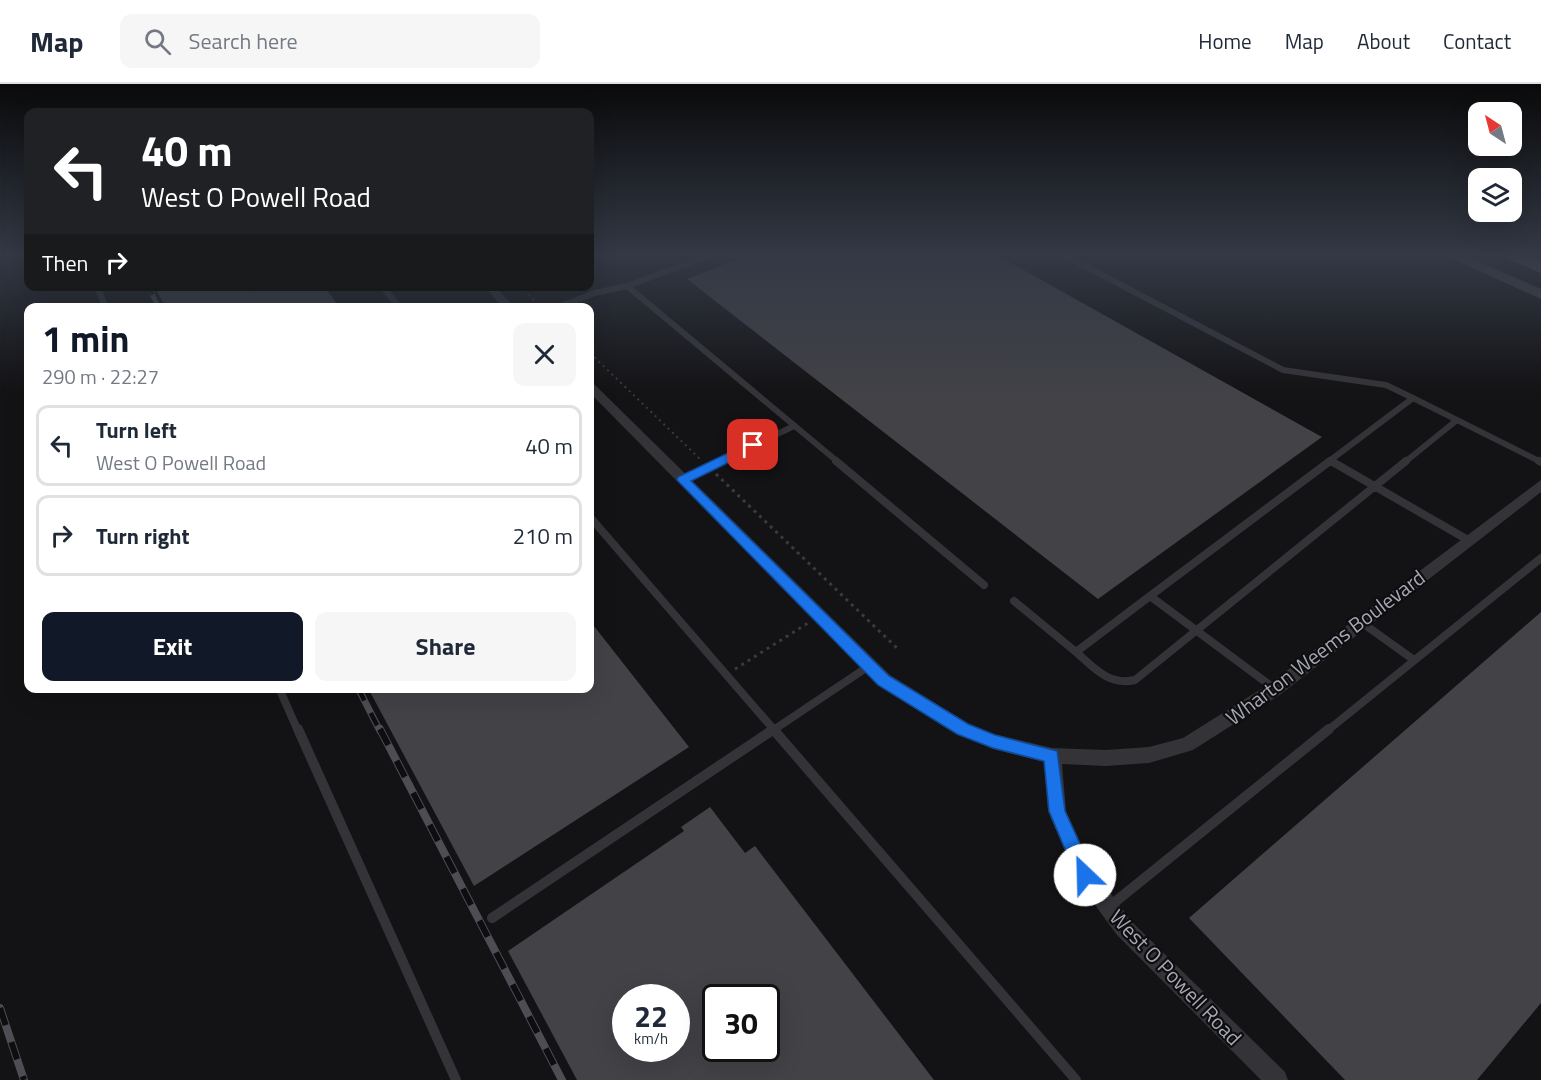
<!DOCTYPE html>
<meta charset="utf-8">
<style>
body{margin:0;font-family:"Titillium Web",sans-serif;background:#f6f6f7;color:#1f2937;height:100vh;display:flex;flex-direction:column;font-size:22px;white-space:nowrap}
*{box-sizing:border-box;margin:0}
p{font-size:20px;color:#747a83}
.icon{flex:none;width:33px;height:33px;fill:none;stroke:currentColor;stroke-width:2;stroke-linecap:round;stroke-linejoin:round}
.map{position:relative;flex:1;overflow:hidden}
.side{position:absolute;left:24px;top:219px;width:570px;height:390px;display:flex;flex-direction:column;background:#fff;border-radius:12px;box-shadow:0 6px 24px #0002}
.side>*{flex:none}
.banner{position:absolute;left:24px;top:24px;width:570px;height:183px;border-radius:12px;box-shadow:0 6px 24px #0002;background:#202124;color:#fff;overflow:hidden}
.needle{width:39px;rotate:324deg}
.buttons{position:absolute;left:1468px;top:18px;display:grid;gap:12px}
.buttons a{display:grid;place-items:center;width:54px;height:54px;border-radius:12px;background:#fff;box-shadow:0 6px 24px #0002;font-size:30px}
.speed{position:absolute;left:612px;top:900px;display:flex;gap:12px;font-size:30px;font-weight:700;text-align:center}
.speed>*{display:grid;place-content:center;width:78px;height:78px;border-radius:50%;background:#fff;box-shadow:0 6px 24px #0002;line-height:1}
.speed small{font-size:15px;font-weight:400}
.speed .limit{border:3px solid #111;border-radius:9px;background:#fff;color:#111}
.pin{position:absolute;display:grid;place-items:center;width:51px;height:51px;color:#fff;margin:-26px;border-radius:12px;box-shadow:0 3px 9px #0006}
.me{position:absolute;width:66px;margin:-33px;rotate:336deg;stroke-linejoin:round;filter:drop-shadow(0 0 4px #0008)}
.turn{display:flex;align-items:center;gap:21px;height:126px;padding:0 18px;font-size:27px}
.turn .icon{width:78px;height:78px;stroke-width:2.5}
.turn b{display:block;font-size:42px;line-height:51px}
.then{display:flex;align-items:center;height:57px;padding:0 18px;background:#0003;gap:12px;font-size:22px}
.round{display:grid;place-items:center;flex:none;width:63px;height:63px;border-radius:12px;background:#f6f6f7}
.headline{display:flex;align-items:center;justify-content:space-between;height:102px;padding:0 18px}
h1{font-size:36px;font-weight:700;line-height:45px;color:#111827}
.primary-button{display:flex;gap:12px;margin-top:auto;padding:12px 18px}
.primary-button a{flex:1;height:69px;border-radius:12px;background:#111827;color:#fff;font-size:24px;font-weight:700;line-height:69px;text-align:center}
.primary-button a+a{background:#f6f6f7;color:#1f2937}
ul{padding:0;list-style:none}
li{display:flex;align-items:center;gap:18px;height:81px;margin:0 12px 9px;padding:0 6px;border:3px solid #e0e1e3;border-radius:12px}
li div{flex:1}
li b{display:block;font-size:22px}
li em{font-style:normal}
header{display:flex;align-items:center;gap:36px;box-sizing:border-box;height:84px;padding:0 30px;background:#fff;border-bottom:2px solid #e0e1e3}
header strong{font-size:28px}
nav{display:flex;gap:33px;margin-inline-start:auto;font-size:21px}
.search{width:420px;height:54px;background:#f6f6f7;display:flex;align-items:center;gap:15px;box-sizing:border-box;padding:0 21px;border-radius:12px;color:#747a83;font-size:22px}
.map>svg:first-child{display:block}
.building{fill:#424247;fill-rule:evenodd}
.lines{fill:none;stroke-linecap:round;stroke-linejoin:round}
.path-far1{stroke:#3a3a3f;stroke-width:2;stroke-dasharray:2 4;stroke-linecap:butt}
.path{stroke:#3a3a3f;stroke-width:3;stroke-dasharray:3 4.5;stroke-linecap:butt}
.lane-far2{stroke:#343438;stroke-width:6}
.lane-far1{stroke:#343438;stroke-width:8}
.lane{stroke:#343438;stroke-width:10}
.street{fill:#343438;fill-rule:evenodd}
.secondary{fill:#424248;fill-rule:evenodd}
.highway{fill:#606169;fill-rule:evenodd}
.rail-far2-casing{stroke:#4d4d53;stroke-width:5}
.rail-far1-casing{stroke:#4d4d53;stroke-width:7}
.rail-casing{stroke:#4d4d53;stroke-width:8}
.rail-far2{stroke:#0e0d0f;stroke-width:4;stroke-dasharray:10;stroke-linecap:butt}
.rail-far1{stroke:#0e0d0f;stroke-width:4.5;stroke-dasharray:14;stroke-linecap:butt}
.rail{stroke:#0e0d0f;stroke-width:6;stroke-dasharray:18;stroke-linecap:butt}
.route{fill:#1a73e8;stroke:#114b97;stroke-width:1.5}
.labels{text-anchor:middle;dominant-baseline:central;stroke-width:4.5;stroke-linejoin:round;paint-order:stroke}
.street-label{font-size:21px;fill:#a5a7b3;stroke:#0e0d0f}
</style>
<header>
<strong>Map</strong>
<div class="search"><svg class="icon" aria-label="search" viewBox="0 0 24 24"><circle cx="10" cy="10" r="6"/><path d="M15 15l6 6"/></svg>Search here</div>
<nav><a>Home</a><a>Map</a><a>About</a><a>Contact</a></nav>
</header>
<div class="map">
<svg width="1541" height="996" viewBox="0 0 1541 996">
<rect width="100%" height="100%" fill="#131214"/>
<path class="building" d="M748,171H997L1322,353L1098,515L687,195Z
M154,202H324L340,224H166Z
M1541,528V919L1477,996H1345L1189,834Z
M590,537L689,663L474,802L368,604H590Z
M710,723L745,769L755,762L934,996H577L508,867L684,747L681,743ZM626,914H676V964H626ZM716,914H766V964H716Z"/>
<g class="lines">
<path class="path-far1" d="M520,202L542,224
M590,269L700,375"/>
<path class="path" d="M716,390L899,566
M735,585L808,539"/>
<path class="lane-far2" d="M711,171L627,202L838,378
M1064,171L1283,286L1386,301L1413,314
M97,202L106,224
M382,202L400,224
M555,224L595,209L627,202
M1331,377L1333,378
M719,378L794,342
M1328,378L1413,314L1541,378
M1405,378L1457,336"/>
<path class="lane-far1" d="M836,377L984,501
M1331,377L1468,456
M1539,377L1541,378
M683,396L722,377
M590,433L775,647
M1014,517L1076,568L1150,512
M1361,538L1414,576
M1076,568C1094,584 1109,602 1135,596L1406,377
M279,604L298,647
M1275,605L1150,512L1330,377
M772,647L869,582
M1327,647L1541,474"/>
<path class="lane" d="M298,645L456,996
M773,645L1076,996
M1110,822L1329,645
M492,834L774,645"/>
<path class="street" d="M484,202H495L515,224H503Z
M590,299L594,300L890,591L969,640L994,650L1052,664L1106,666L1149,663L1183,654L1269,600L1541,396V408L1281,610L1193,666L1149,679L1106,682L1062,680L1066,727L1092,784L1131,837L1285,988L1288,996H1261L1117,851L1078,798L1048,727L1044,678L993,665L957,650L878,601L590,309Z"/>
<path class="secondary" d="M1444,171H1464L1541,205V215Z"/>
<path class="highway" d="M1505,171H1530L1541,176V189L1508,175Z"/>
<defs>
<path id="rail-far2" d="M148,202L159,224"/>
<path id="rail-far1" d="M358,604L380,647"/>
<path id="rail" d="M380,645L562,996
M0,924L24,996"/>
</defs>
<use href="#rail-far2" class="rail-far2-casing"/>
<use href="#rail-far1" class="rail-far1-casing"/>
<use href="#rail" class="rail-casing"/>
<use href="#rail-far2" class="rail-far2"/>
<use href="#rail-far1" class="rail-far1"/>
<use href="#rail" class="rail"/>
</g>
<linearGradient id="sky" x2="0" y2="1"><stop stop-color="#0a0a0b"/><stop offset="0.55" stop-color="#333945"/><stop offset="1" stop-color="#333945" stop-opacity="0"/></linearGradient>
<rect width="1541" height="311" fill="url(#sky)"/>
<path class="route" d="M753,357L759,361L758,364L691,397L889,592L968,640L995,651L1057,667L1065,727L1094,791L1091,798L1085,800L1079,798L1049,727L1044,677L993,664L957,650L878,601L677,396L678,393Z"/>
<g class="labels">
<g class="street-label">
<text transform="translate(1325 563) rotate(-37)">Wharton Weems Boulevard</text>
<text transform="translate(1176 893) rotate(46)">West O Powell Road</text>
</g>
</g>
</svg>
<div class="buttons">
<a><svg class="needle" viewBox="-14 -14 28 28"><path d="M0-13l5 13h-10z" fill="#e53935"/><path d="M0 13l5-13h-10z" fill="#747a83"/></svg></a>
<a><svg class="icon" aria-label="layers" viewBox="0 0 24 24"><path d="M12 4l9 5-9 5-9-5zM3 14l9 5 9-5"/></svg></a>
</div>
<div class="speed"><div>22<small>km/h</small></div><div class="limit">30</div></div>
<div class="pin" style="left:753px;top:361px;background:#d93025"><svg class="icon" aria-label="arrive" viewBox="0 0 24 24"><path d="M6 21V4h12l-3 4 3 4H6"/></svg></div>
<svg class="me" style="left:1085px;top:791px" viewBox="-20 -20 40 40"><circle r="19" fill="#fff"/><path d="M0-13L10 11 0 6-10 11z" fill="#1a73e8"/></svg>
<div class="banner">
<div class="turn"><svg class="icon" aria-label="left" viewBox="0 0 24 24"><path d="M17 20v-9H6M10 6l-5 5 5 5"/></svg><div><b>40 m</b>West O Powell Road</div></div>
<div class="then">Then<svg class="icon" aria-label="right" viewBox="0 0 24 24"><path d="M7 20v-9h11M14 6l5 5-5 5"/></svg></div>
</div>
<section class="side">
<div class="headline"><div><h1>1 min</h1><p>290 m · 22:27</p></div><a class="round"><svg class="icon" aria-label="close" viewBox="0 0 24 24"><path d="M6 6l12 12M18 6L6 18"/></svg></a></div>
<ul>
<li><svg class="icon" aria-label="left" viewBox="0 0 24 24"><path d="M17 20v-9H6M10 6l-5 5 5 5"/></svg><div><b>Turn left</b><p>West O Powell Road</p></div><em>40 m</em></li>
<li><svg class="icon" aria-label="right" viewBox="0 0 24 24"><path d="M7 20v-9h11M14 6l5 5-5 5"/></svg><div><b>Turn right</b></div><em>210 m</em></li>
</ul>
<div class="primary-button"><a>Exit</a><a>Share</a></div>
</section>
</div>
